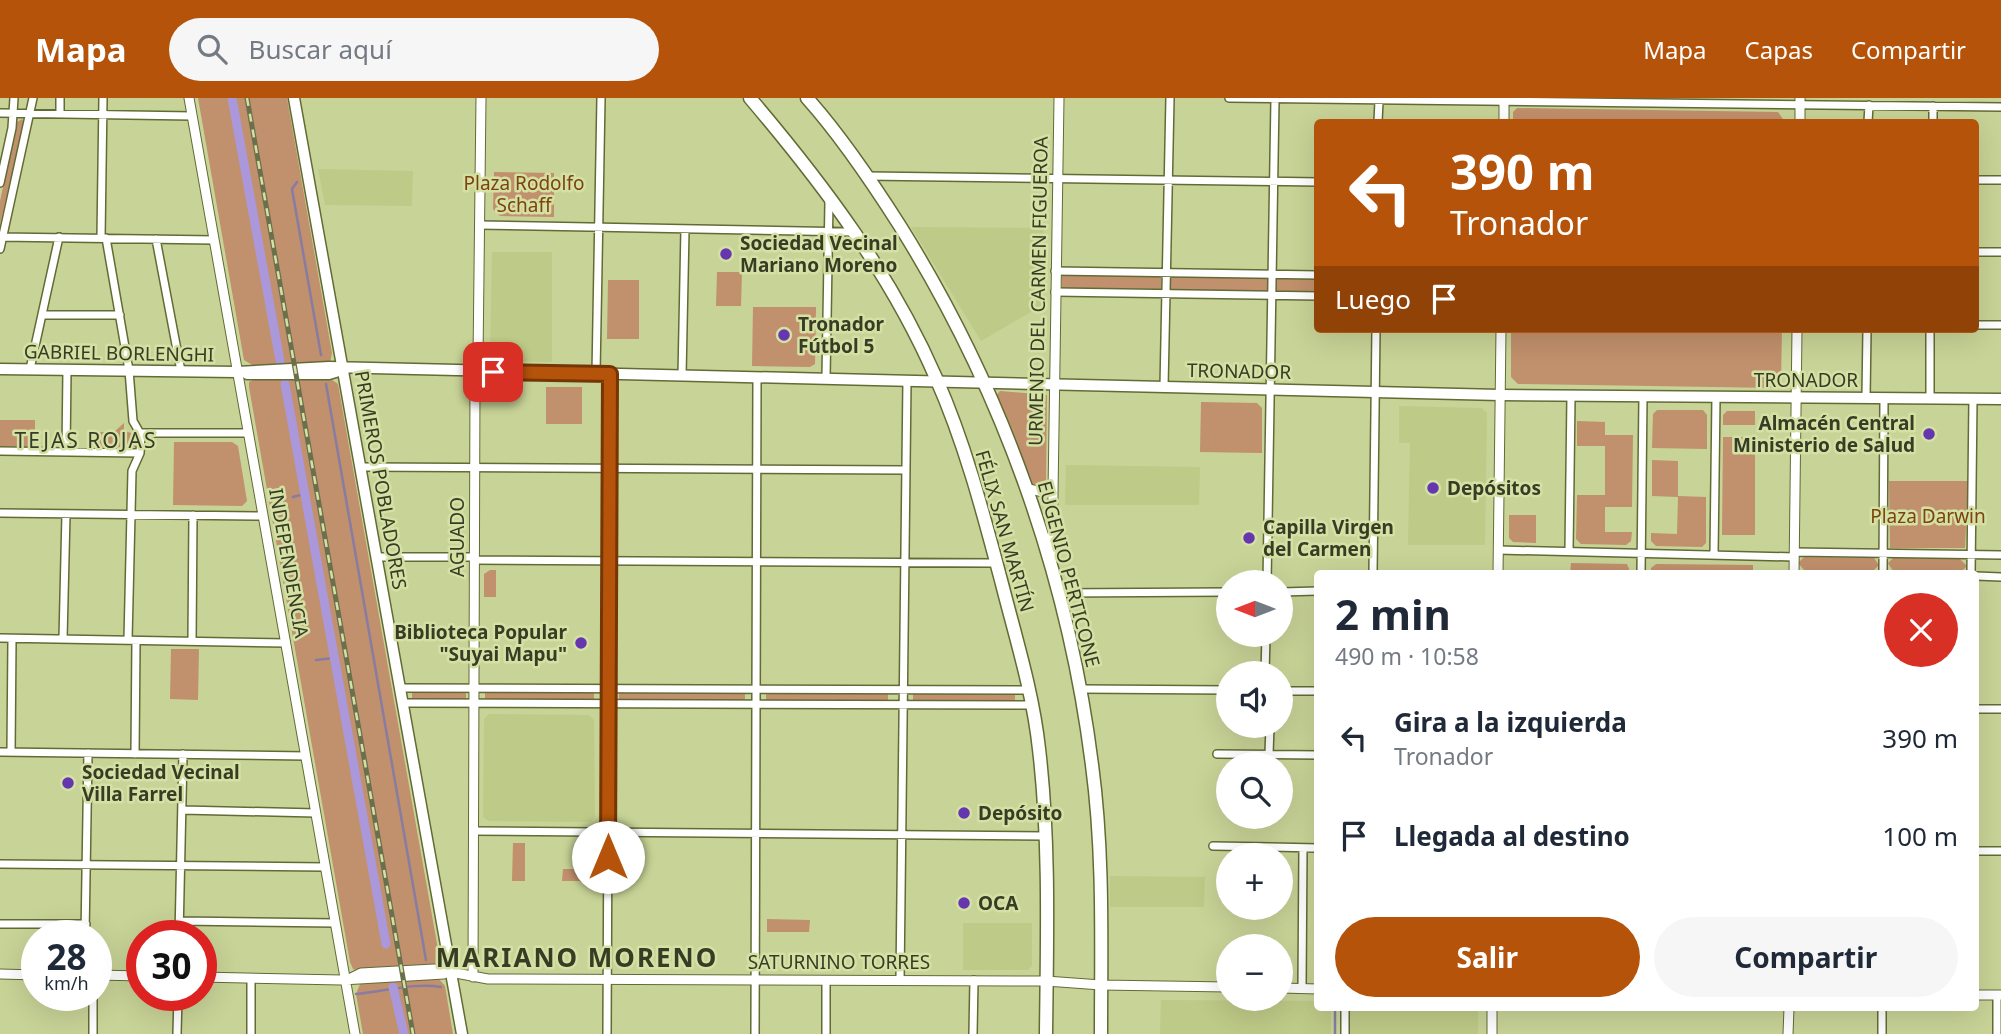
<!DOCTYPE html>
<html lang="es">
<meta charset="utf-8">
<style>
body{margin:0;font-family:"Noto Sans",sans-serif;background:#f6f6f7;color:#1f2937;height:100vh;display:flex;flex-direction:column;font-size:26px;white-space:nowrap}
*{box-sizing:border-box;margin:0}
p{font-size:23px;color:#747a83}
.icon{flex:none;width:38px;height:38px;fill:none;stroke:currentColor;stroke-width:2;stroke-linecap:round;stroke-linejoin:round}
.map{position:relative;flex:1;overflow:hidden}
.panel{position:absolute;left:1314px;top:472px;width:665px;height:441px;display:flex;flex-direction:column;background:#fff;border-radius:7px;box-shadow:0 7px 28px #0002}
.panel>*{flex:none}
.banner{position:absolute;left:1314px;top:21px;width:665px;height:214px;border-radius:7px;box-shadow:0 7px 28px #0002;background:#b45309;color:#fff;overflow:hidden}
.needle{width:46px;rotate:270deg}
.tools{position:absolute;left:1216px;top:472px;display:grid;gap:14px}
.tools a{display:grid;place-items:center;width:77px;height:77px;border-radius:50%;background:#fff;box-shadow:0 7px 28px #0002;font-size:35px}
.speed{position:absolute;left:21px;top:822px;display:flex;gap:14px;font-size:35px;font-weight:700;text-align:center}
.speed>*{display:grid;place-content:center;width:91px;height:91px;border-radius:50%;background:#fff;box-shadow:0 7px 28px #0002;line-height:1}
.speed small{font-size:18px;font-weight:400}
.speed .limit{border:10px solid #d22;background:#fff;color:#111}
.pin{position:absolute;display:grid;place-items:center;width:60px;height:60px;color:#fff;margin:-30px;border-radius:14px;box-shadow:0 4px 10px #0006}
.me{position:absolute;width:77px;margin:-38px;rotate:0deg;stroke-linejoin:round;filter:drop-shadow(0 0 5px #0008)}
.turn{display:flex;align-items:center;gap:24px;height:147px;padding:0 21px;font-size:32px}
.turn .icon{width:91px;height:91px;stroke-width:2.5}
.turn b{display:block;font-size:49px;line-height:60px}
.then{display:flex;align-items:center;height:66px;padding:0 21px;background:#0003;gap:14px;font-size:26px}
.round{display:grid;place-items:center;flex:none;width:74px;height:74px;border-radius:37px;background:#f6f6f7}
.head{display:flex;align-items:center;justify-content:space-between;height:119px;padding:0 21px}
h1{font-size:42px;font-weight:700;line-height:52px}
.primary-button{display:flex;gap:14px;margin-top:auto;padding:14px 21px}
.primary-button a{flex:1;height:80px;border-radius:42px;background:#b45309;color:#fff;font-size:28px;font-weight:700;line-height:80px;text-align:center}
.primary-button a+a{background:#f6f6f7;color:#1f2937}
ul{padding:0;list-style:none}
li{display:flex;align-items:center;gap:21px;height:98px;padding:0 21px}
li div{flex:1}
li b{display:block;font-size:26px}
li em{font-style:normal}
header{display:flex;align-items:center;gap:42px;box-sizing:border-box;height:98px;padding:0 35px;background:#b45309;color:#fff}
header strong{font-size:33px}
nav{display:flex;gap:38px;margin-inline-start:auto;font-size:24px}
.search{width:490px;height:63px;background:#f6f6f7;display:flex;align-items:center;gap:18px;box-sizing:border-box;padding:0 24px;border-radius:38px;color:#747a83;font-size:26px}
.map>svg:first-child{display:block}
.built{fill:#beca87}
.green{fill:#c1906c}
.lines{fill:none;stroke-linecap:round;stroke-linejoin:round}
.stream{stroke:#887ca3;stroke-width:2.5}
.canal{stroke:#ab98da;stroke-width:9}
.minor-casing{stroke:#626b34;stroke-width:10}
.tertiary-casing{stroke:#626b34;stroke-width:11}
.secondary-casing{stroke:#626b34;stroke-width:13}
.trunk-casing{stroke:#626b34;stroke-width:15}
.minor{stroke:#fff;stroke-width:7}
.tertiary{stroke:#fff;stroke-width:9}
.secondary{stroke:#fff;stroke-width:10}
.trunk{stroke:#fff;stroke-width:12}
.rail-casing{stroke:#6a704c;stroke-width:5}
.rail{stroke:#d4e0a4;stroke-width:2.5;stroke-dasharray:8;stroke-linecap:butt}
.route-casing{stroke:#753606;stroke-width:18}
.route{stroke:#b45309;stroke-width:12}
.poi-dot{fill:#6536ad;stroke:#d4e0a4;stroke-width:2.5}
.labels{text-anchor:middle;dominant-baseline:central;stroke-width:5;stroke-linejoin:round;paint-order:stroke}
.park-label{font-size:19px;fill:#7d430e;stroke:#d4e0a4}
.poi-label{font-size:19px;font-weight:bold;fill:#383c24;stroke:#d4e0a4;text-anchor:start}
.street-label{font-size:19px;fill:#383c24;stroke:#d4e0a4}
.neighbourhood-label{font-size:21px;letter-spacing:2px;fill:#383c24;stroke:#d4e0a4}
.district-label{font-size:26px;font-weight:bold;letter-spacing:2px;fill:#383c24;stroke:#d4e0a4}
</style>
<header>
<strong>Mapa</strong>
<div class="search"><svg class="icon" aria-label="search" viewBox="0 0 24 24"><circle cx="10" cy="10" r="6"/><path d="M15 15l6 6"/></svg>Buscar aquí</div>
<nav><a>Mapa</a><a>Capas</a><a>Compartir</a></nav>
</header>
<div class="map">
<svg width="2001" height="936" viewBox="0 0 2001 936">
<rect width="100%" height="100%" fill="#c8d397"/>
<path class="built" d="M318,71L413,73L412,108L325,107Z
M911,129L1044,130L1043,207L981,243Z
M492,154H552V264L495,263L490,258Z
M1399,308L1482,310L1487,315L1485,447H1408L1410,345H1399Z
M1066,367L1200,369L1199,407H1065Z
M489,616L589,617L594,622L595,719L590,724L489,723L483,719L484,621Z
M1110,778L1205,779L1204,809H1110Z
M963,825H1032V868L1028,872H963Z
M1161,902L1318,903V910H1331V936H1160Z
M1350,910H1475L1478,913V936H1350Z"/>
<path class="green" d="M198,0H287L332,255L330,265L254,268L244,262Z
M1517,10L1778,14L1785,24H1513V14Z
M22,21L24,25L0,126V103L17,24Z
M494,74L554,75V119L500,118L493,111Z
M717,174H742L741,208H716Z
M1062,177L1161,178V191L1062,190Z
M1171,178L1268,180L1267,193L1171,192Z
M1276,180H1318V194L1276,193Z
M608,182H639V241H607Z
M753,209H816L815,266L810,269L752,268Z
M1511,231H1782L1781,285L1777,290L1518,286L1511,279Z
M328,279L338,286L439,857L435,867L359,873L353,871L350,864L249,289V284L255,281Z
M546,289H582V326H546Z
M1000,293L1047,297L1046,383L1043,389L1034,390L1029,384L996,298Z
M1201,304L1257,305L1262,310V355L1200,354Z
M1657,312H1703L1707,317V351L1652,350L1653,316Z
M1727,313H1755V327H1723V317Z
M0,322H35V349L0,348Z
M1577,323L1605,324V337H1633L1632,409H1605V434H1632L1631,443L1626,447L1581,446L1576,441L1577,397H1605V348H1577Z
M124,325V333L135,336V349L98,352V334H114Z
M1723,339H1755V437H1722Z
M174,344H232L238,348L247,403L242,408L173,407Z
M1652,362L1678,363V398L1706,399V445L1702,449L1656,448L1651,443V435L1677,436L1678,399L1652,398Z
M1889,383H1968L1965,450H1890Z
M1509,417H1536V445L1513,444L1509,440Z
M1804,459L1874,460L1879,467L1874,472H1804L1798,465Z
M1893,460L1960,461L1967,468L1961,474L1893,473L1888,465Z
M1571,465L1627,466L1631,476H1570Z
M1656,466L1753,467V476H1651V470Z
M490,472H496V499H484V476Z
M171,551H199L198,602L170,601Z
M412,594H466V601H412Z
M485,595H594V601H485Z
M619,595L745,596V602H619Z
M913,595L1015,596V603L913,602Z
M766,596H888V603H766Z
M513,745H525V783H512Z
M563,771H594V783H562Z
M767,821L810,822L809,834H767Z
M439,881L445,888L453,936H363L356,896L360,886Z"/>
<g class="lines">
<path class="stream" d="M297,84L292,91L321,257
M326,286L426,862
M293,399L304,396
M316,562L334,560
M356,896C383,894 415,884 441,889
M1335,936V910"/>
<path class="canal" d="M232,0L280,263
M285,286L386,846
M393,889L404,936"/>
<defs>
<path id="minor" d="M1229,0L2001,9
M0,15L192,18
M60,16V0
M1378,24L1379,3
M1868,24L1869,7
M1933,24V8
M867,78L1318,84
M1976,82H2001
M0,85L12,30L14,0
M479,127L855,134
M0,139L214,142
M101,140L103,0
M106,140L129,272L133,323L141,337L140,355L132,373L128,542
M156,141L181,273
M0,151L33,0
M1976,154H2001
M1055,173L1318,177
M1055,194L1318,198
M42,217H120
M1976,227H2001
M30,271L59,139
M596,276L601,0
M682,278L685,131
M826,280L829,103
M1164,289L1170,0
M1866,300L1867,231
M1930,300V231
M140,335H248
M0,353L140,355
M66,354L67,272
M361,369L905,372
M0,415L263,418
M1498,452L1794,459
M1569,453L1571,298
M1794,454L2001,457
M1714,457L1716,299
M377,459H474
M474,462L996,465
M1373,476L1376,231
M1641,476L1643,298
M1883,476L1884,300
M1971,476L1973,301
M1976,478L2001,479
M1267,485L1275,1
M1281,494L1318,493
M1058,495L1228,494
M0,540L286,545
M63,541L66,416
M192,543L193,417
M1265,576L1266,537
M400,590L1029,592
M1080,591L1228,592
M1281,593H1318
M403,605L1033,607
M1976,611H2001
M0,654L306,658
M11,654L12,541
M135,656L136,543
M1217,656L1318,657
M1269,656L1270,628
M182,712L316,715
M473,733L1044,738
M1213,748L1318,750
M1976,753H2001
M0,766L325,769
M180,823L335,825
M0,826H86
M85,838L88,655
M179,838L183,656
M900,882L907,282
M1302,890L1303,750
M1997,897V936
M93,936V898
M177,936L178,898
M251,936V880
M607,936L610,276
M755,936L757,279
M826,936V882
M973,936L974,882
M1345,936V910
M1882,936V910"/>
<path id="tertiary" d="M189,0L355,936
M1504,24V0
M1800,24V0
M1026,390L1042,394L1053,386
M1052,462L1059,0
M1498,476L1501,231
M1794,476L1797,231
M0,876L37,877
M96,877L142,878
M201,879L342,882L444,876
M473,879L475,285L478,261L481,0
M351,880L361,875L434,871L488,881L1046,883L1101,887L1228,889
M1281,890L1318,891
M1976,897H2001
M1492,936V910
M1788,936L1789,910"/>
<path id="secondary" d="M294,0L462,936
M0,271L237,274L329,269L1500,297L2001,301
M247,276H329L342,272"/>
<path id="trunk" d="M750,0C823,86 891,176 936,280C965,345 984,418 1002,486C1016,541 1033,595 1039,651C1050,744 1047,842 1046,936
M807,0C842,39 872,84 900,128C1002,291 1068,476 1092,667C1104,756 1101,846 1101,936"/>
</defs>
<use href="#minor" class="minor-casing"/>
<use href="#tertiary" class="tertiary-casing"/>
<use href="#secondary" class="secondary-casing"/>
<use href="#trunk" class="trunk-casing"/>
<use href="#minor" class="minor"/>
<use href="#tertiary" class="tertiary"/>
<use href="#secondary" class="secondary"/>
<use href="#trunk" class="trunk"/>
<defs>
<path id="rail" d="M247,0L413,936"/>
</defs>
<use href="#rail" class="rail-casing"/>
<use href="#rail" class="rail"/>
</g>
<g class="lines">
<defs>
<path id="route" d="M493,274L610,276L608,759"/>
</defs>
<use href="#route" class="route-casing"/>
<use href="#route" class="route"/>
</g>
<g class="poi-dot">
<circle cx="726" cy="156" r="7"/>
<circle cx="784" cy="237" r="7"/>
<circle cx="1929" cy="336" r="7"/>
<circle cx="1433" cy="390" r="7"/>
<circle cx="1249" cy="440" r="7"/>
<circle cx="581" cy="545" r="7"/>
<circle cx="68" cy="685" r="7"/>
<circle cx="964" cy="715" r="7"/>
<circle cx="964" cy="805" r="7"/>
</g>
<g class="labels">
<g class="park-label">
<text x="524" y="85">Plaza Rodolfo<tspan x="524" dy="22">Schaff</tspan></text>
<text x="1928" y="418">Plaza Darwin</text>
</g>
<g class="poi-label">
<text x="740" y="145">Sociedad Vecinal<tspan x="740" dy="22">Mariano Moreno</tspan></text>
<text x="798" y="226">Tronador<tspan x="798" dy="22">Fútbol 5</tspan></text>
<text x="1915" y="325" text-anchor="end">Almacén Central<tspan x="1915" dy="22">Ministerio de Salud</tspan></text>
<text x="1447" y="390">Depósitos</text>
<text x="1263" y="429">Capilla Virgen<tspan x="1263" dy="22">del Carmen</tspan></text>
<text x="567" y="534" text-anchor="end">Biblioteca Popular<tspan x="567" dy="22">"Suyai Mapu"</tspan></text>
<text x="82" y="674">Sociedad Vecinal<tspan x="82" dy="22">Villa Farrel</tspan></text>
<text x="978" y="715">Depósito</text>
<text x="978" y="805">OCA</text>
</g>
<g class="street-label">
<text transform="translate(1038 193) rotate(-89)">URMENIO DEL CARMEN FIGUEROA</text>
<text transform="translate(119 255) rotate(1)">GABRIEL BORLENGHI</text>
<text transform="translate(1239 273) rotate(1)">TRONADOR</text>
<text x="1806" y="282">TRONADOR</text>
<text transform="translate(381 382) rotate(80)">PRIMEROS POBLADORES</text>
<text transform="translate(1005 433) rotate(74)">FÉLIX SAN MARTÍN</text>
<text transform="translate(457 439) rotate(-90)">AGUADO</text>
<text transform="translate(289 465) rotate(80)">INDEPENDENCIA</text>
<text transform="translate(1069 476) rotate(75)">EUGENIO PERTICONE</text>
<text x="839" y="864">SATURNINO TORRES</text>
</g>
<g class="neighbourhood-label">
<text x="86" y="342">TEJAS ROJAS</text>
</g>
<g class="district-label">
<text x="577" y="859">MARIANO MORENO</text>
</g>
</g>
</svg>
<div class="tools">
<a><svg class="needle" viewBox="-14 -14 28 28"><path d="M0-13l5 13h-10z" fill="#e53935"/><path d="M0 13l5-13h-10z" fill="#747a83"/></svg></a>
<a><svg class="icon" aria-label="sound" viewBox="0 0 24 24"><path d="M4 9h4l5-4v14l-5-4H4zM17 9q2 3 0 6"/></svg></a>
<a><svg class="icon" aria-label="search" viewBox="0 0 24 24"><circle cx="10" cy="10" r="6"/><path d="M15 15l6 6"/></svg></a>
<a>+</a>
<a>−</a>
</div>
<div class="speed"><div>28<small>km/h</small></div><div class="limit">30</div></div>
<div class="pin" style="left:493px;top:274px;background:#d93025"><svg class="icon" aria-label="arrive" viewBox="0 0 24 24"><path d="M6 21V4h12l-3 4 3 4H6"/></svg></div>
<svg class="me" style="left:608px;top:759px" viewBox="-20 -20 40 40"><circle r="19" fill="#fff"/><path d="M0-13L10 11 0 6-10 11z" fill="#b45309"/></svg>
<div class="banner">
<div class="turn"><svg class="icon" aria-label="left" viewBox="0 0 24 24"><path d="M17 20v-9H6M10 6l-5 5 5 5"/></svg><div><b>390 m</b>Tronador</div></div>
<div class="then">Luego<svg class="icon" aria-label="arrive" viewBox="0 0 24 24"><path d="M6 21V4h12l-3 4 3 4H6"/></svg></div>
</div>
<section class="panel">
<div class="head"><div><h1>2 min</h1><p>490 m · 10:58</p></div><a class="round" style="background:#d93025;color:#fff"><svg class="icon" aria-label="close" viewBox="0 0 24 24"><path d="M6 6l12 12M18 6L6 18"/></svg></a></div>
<ul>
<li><svg class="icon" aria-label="left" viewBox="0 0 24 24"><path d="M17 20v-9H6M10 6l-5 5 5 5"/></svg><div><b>Gira a la izquierda</b><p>Tronador</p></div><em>390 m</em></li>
<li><svg class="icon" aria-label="arrive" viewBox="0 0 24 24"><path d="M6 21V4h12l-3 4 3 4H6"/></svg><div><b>Llegada al destino</b></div><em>100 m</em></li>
</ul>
<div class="primary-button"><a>Salir</a><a>Compartir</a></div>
</section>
</div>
